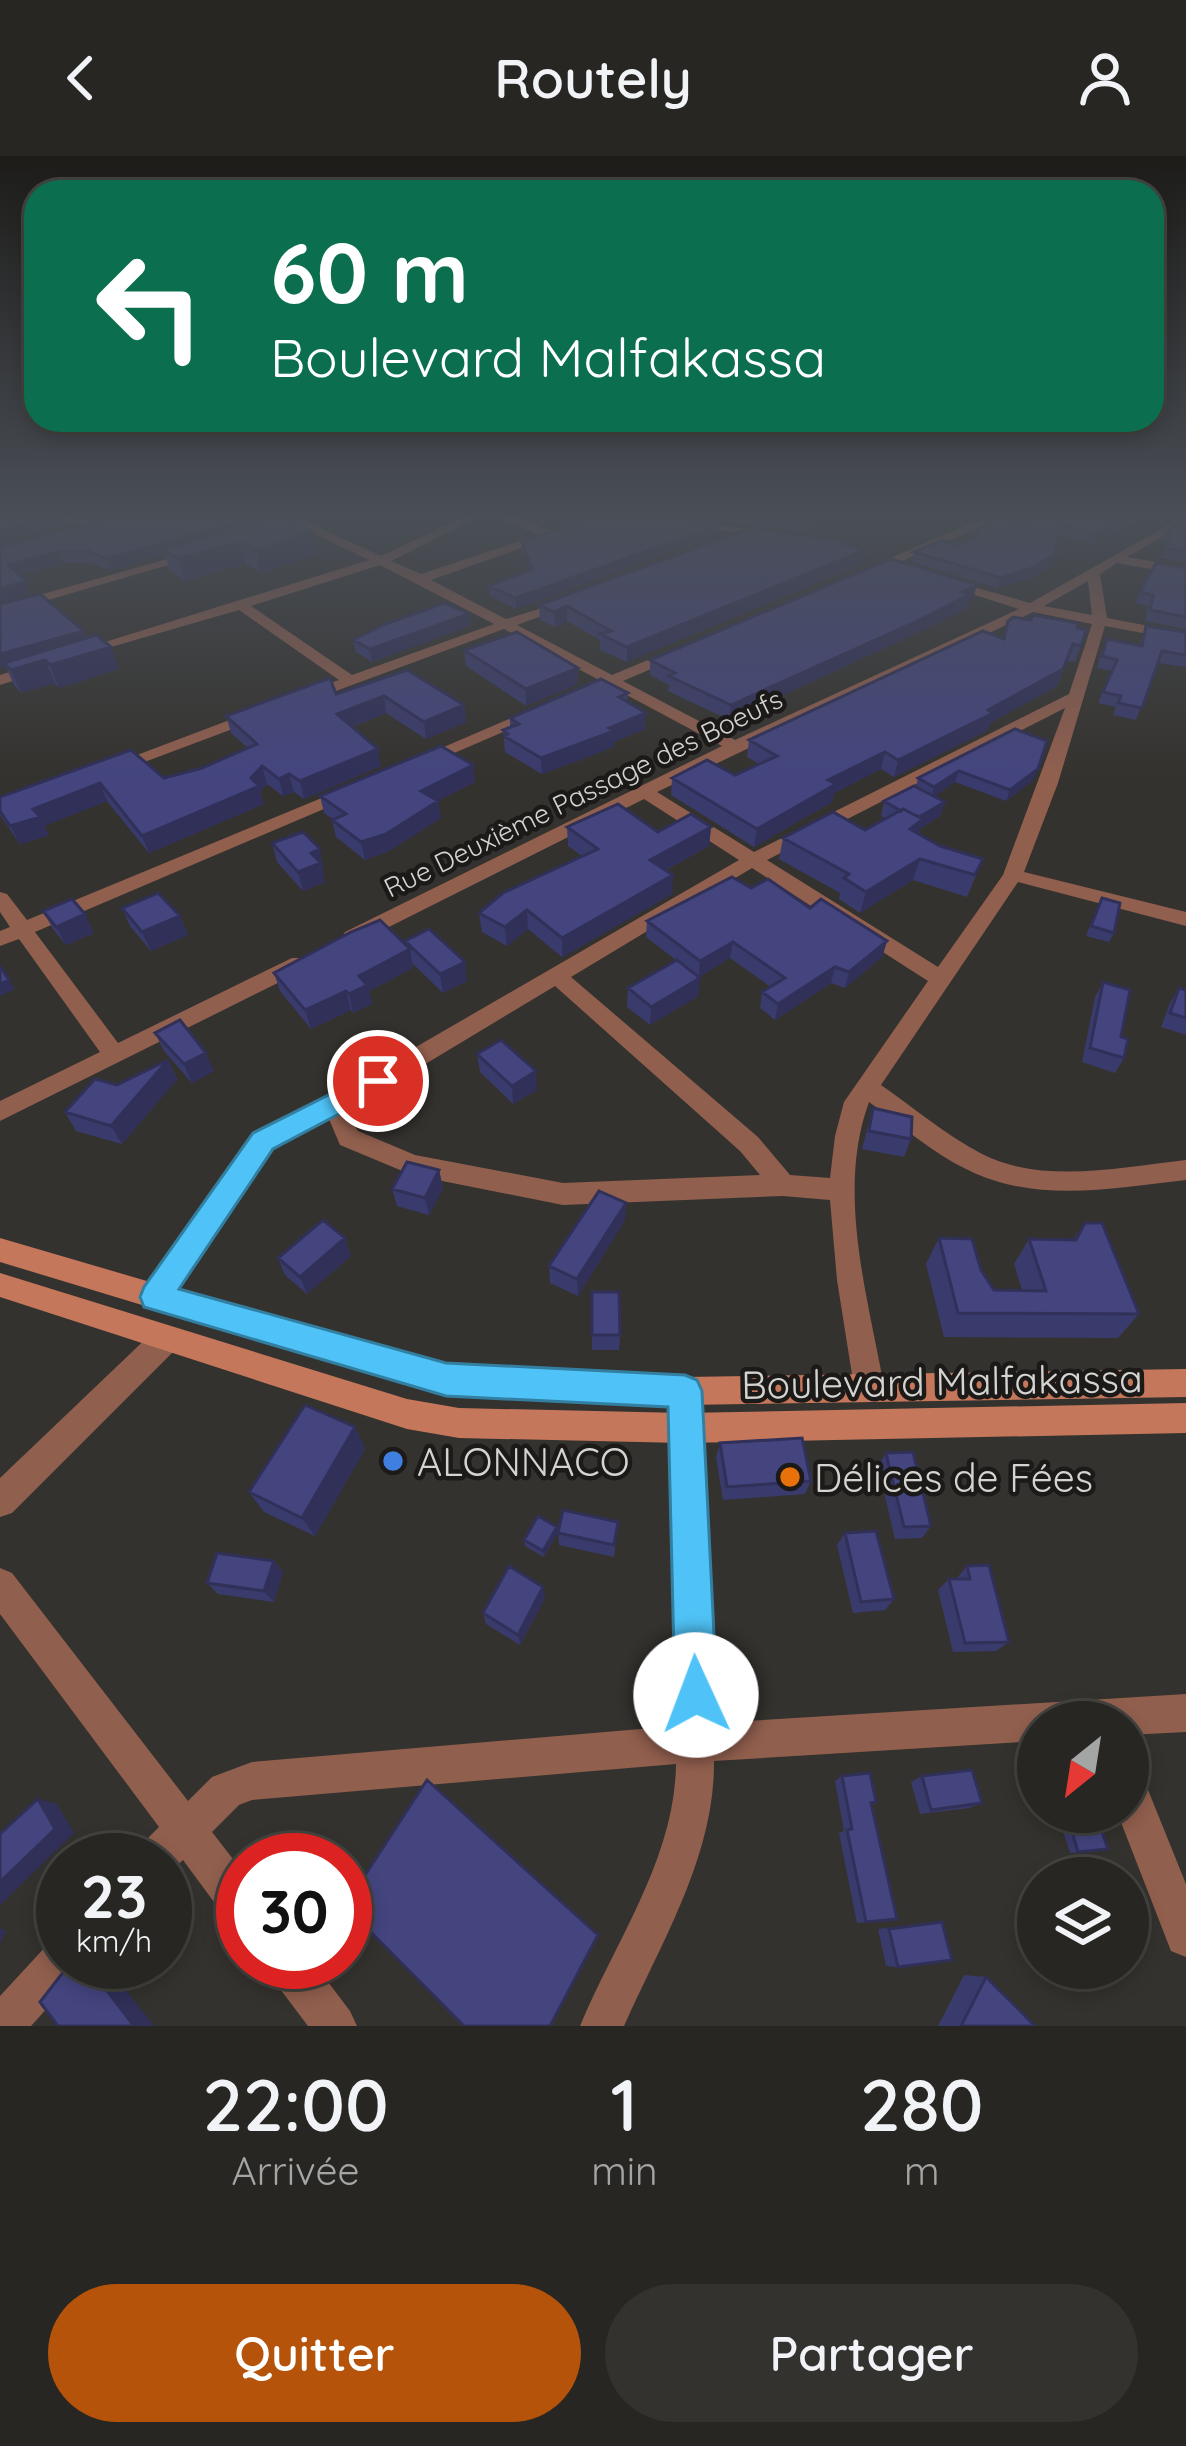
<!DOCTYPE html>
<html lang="fr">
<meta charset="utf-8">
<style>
body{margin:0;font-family:Quicksand,sans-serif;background:#33322f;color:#f1f3f6;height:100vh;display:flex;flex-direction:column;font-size:45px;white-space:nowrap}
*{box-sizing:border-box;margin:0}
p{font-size:39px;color:#a4a5a5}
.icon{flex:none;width:66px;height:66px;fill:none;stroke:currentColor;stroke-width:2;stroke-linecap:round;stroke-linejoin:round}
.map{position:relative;height:1870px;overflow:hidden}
.drawer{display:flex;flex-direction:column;background:#272622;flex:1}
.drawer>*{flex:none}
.top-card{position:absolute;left:24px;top:24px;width:1140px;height:252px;border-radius:36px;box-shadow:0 6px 18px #0003,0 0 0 3px #434340;background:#0b6e4f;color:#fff;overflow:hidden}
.needle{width:78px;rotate:210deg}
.tools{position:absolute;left:1017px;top:1545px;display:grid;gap:24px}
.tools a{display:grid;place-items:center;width:132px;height:132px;border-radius:50%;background:#272622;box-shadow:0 6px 18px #0003,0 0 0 3px #434340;font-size:60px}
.speed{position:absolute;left:36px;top:1677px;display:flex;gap:24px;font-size:60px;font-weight:700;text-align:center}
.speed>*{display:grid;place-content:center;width:156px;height:156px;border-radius:50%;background:#272622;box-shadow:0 6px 18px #0003,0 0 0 3px #434340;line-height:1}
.speed small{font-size:30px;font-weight:400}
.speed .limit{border:18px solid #d22;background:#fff;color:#111}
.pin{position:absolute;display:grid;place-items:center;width:102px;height:102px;color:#fff;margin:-51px;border:6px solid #fff;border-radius:50%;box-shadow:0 3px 12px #0007}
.me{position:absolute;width:132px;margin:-66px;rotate:358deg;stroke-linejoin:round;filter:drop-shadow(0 0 9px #0008)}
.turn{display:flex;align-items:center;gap:42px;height:252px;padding:0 48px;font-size:54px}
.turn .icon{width:156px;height:156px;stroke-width:2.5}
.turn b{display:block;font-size:84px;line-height:102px}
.eta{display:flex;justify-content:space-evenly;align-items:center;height:204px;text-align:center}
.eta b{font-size:72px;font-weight:600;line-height:84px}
.cta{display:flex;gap:24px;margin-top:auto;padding:24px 48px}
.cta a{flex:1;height:138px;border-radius:72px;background:#b45309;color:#fff;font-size:48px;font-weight:600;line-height:138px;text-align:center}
.cta a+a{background:#33322f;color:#f1f3f6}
header{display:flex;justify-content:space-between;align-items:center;height:156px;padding:0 48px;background:#272622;font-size:54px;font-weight:600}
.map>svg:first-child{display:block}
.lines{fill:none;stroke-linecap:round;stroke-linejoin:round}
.street{fill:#915f4e;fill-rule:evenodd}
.secondary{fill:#c5775b;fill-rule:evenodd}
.wall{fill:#3a3b6d}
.shaded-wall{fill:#303059}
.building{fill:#44457f;stroke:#303059;stroke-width:3}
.route{fill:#4fc3f7;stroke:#337fa1;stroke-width:3}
.shop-dot{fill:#3f7fe0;stroke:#1b1a18;stroke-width:4.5}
.food-dot{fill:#e8710a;stroke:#1b1a18;stroke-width:4.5}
.labels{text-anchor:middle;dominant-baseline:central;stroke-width:9;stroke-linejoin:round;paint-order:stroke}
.far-street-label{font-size:27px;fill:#d4d3d0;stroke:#1b1a18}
.near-street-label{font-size:39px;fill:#d4d3d0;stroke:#1b1a18}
.near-poi-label{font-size:39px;fill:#d4d3d0;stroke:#1b1a18;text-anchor:start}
</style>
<header><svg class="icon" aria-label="back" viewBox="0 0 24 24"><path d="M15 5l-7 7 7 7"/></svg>Routely<svg class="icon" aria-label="person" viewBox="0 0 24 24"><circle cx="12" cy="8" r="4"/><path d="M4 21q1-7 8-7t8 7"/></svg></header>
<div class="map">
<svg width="1186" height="1870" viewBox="0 0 1186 1870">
<rect width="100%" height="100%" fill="#34322e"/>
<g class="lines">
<path class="street" d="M33,359L105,365L149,359L105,373Z
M275,359H291L381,400L467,359H483L391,405L421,418L538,379L496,359H512L549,375L596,359H614L431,424L506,463L571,443V449L517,469L612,519L674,493H684V499L623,525L735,584L1019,453L938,427V421L1030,447L1186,359V367L1127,401L1186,411V419L1117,407L1100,418L1107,462L1186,477V485L1105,470L1058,627L1024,716L1186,756V770L1018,726L881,929C914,952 946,979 982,998C1043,1029 1121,1011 1186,1004V1024C1113,1032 1037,1048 968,1014C932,997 901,969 869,946C836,1036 868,1140 884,1231L880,1241L869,1245L858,1241L854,1231L837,1124L830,1044L783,1040L563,1049L412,1019L340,989L329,963L272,992L166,1150L156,1154L146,1150L142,1141L146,1132L254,978L333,939L739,704L644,643L359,786H345L342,781L345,776L722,590L610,530L584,541H572V535L599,524L504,473L306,546L298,541L300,538L339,524L239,454L73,502V496L369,404ZM380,409L494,468L352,519L251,450ZM1088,425L1092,459L1044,450ZM1033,456L1092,468L1069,538L754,696L657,636ZM1065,552L1003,719L938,811L767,704ZM752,712L928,825L844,946L835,980L830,1022L790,1019L758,981L571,821ZM555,830L740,995L760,1019L563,1027L415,999L358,975L353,967L354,951Z
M630,359H661L783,379L777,383Z
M991,359H1007L870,419L858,416Z
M196,395L206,398L0,458V450Z
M39,507L47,512L44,515L0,529V519Z
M541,549L549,554L547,557L424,610L409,606Z
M256,554L262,556V562L115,617L100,613Z
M353,629L359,630V638L35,776L118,887L292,802H308L311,807L308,812L0,965V945L100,896L19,783L0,790V775L10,771L0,756V736L7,738L27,764Z
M165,1171L175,1174L180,1184L175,1194L12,1357L0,1361V1322L155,1174Z
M685,1221L696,1225L700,1235L714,1567L1186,1538V1576L1128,1579V1566H1038V1585L714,1605C715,1699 662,1785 624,1870H580C616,1784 675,1702 676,1608L252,1644L239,1649L212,1676L243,1716V1771L228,1765L183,1704L165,1720V1704H134L140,1690L159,1671L0,1458V1412L12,1417L188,1645L212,1621L252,1606L676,1570L670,1235L674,1225Z
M1128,1614L1142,1619L1186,1728V1801L1171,1795L1117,1656H1128Z
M63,1782V1806H83L78,1818L31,1870H0V1840L48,1788Z
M265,1806H313L350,1855L357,1870H308L271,1821Z"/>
<path class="secondary" d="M0,1082L420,1205L472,1214L685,1221L1186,1213V1241L685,1249L472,1242L420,1233L0,1106Z
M0,1117L407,1243L459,1252L683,1257L1186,1247V1277L683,1287L459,1282L407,1273L0,1141Z"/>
</g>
<path class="wall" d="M668,359H814L810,372L805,376Z
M1043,359H1153L1090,388L1058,378L1051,409L1031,422L997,432L912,406L914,396L955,389L1028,368Z
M1186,363V406L1160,402L1167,387L1162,386L1166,376Z
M268,364L317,398L261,417L246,408L185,425L170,415L165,399L110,414L92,407H65L19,419L26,425L30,437L0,446V391Z
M717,379L516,453L490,440L489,430L530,415L523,396L522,386Z
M862,408L627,506L600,494V484L567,465L555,471L540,464L539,449Z
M1186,412V473L1145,465L1148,450L1135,447L1140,436Z
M973,443L968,445L966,453L911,480L729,564L668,535L669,529L650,519V504Z
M0,448L84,475L86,482L111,491L119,513L59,532L55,527L21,537L14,529L6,511L0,512Z
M469,458L470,470L372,506L356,496L353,484Z
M1008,465L1086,474L1075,506L1067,505L1057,530L990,567L988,574L894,621L881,613L834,637L832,646L754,691L671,639L672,622L735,619L759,608L747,601L749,584L1002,483Z
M1146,470L1186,476V511L1158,507L1136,564L1113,559L1116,551L1098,547L1112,515L1097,512L1102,494L1107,483L1139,490Z
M464,494L578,512V528L526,550L466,510Z
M407,514L464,549L466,566L426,583L386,557L352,571L381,610L304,643L294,636L283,640L267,628L260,636L264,648L149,697L107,645L44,670L49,679L20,688L0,659V641L164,622L202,612L248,592L231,577L226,560L336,538Z
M628,537L627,546L645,573L614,586V591L542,618L505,596L503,574L510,572V562Z
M1015,573L1033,624L1006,645L955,626L934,640L945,646L940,660L921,672L919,678L940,690L983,703L967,741L913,724L860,757L839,743L840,737L779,703L783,682L865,674L886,663L881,660L884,645L916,631L918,622Z
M473,609L475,626L437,645L441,662L389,695L365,704L336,681L332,664H334L324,657L320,640Z
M567,671L658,676L711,671L709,690L666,714L672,738L562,801L528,773L507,790L482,776L479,757L582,700L568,690Z
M272,687L324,712L322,713L325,726L303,735L277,706Z
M751,732L810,752L887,785L882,801L845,832L831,827L775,864L760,852L762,836L771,831L730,802L699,821L698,840L650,869L627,851L628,832L676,804L646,781L647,765Z
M1097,751L1114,777L1109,786L1086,780Z
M122,752L180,760L188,779L151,795L130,770Z
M43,755L94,777L66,789L53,773Z
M405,785L467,825L443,837L412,807L413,812L369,835L372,848L353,857L351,854L311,873L280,835L274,817L406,789Z
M1103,826L1121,881L1124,902L1115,917L1082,906L1095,841Z
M1179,832L1186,834V879L1161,871L1170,847Z
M155,877L214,915L192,927L164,895Z
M477,898L537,934L513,948L480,916Z
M168,904L177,923L122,988L76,975L65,956Z
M873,952L911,983L904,1001L862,993Z
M439,1014L443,1032L429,1059L397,1050L392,1033Z
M626,1047L625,1064L578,1140L550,1127L549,1110Z
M1085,1067L1139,1158L1118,1182L944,1181L926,1108L939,1082L981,1114L994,1134H1022L1014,1108L1029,1083L1073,1084Z
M345,1082L351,1100L307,1138L285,1119L278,1102Z
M592,1136L620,1179L619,1194H592Z
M355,1271L365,1293L315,1380L264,1356L249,1336Z
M720,1287L811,1325L805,1338L723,1344L716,1301Z
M886,1297L931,1370L922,1382L895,1383L878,1310Z
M618,1366L614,1401L559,1389L558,1377Z
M845,1377L894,1443L885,1454L853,1457L837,1389Z
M557,1378L544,1401L525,1390L524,1384Z
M274,1405L283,1416L274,1446L218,1438L207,1427Z
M967,1410L1009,1486L996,1495L953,1496L938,1434L949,1423H956Z
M545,1442L520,1489L486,1468L483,1457Z
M842,1620L876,1646L872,1649L897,1763L857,1767L839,1677L844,1675L835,1625Z
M922,1620L982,1647L969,1652L920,1658L911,1626Z
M1057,1656H1095L1099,1695L1070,1697Z
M930,1767L898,1811L886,1810L878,1773Z
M964,1819L986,1821L1035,1870H938Z"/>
<path class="shaded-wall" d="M62,359L66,370L0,386V374Z
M267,359L270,369L163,393L165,399L110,414L106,403Z
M801,359H814L810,372L805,376L807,363Z
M1135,359H1153L1090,388L1093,378Z
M718,370L717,379L516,453L515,442Z
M313,376L317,398L261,417L256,395Z
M241,386L246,408L185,425L178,403Z
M865,394L862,408L627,506V491Z
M60,395L65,407L13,421L8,409Z
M1055,398L1051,409L1031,422L997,432L1001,422Z
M26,425L30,437L0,446V433Z
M977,429L973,443L968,445L966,453L911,480L729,564L731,549Z
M567,450V465L555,471L554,456Z
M469,458L470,470L372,506L370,493Z
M84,475L88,487L4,507L6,511L0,512V498Z
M111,491L119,513L59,532L50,509Z
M45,504L55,527L21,537L11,514Z
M578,512V528L526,550V533Z
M1063,513L1057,530L990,567L988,574L894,621L898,604Z
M384,540L386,557L340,575L337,558Z
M464,549L466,566L426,583L424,566Z
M646,557L645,573L614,586V591L542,618L541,602Z
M378,593L381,610L304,643L300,625Z
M885,596L881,613L834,637L832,646L754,691L757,673L828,624Z
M473,609L475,626L424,652L421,635Z
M262,610L267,628L260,636L264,648L149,697L142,680L251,622Z
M1038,613L1033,624L1006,645L1010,634Z
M959,615L955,626L931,643L934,631Z
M289,618L294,636L283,640L279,623Z
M100,627L107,645L44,670L49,679L20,688L10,670L33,653Z
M438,645L441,662L389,695L365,704L361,686Z
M945,646L940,660L921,672L917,684L910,673L916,663Z
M711,671L709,690L649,723L650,704Z
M320,693L325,726L303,735L298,716L311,697Z
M920,703L913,724L860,757L866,736Z
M673,719L672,738L562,801V782Z
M527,754L528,773L507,790L505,771Z
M85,758L94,777L66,789L56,771Z
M180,760L188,779L151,795L142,776Z
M887,785L882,801L845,832L849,816Z
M733,786L730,802L699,821L700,805Z
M410,793L413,812L369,835L372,848L353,857L349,838L359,820Z
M465,806L467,825L443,837L440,818Z
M835,811L831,827L775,864L778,848Z
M700,822L698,840L650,869L651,851Z
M9,824L15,833L0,840V828Z
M346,835L351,854L311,873L305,854Z
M206,897L214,915L192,927L184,908Z
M168,904L177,923L122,988L111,970Z
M536,915L537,934L513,948L512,930Z
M439,1014L443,1032L429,1059L425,1042Z
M626,1047L625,1064L578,1140L577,1123Z
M345,1082L351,1100L307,1138L300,1121Z
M355,1271L365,1293L315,1380L302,1362Z
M557,1371V1378L544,1401L543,1395Z
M274,1405L283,1416L274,1446L264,1435Z
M543,1431L545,1442L520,1489L518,1479Z
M38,1643L57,1648L74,1677L0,1749V1726Z
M0,1772L6,1775L0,1787Z
M85,1806H104L154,1870H134Z"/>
<path class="building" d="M0,359H62L0,374Z
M122,359H265L106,403L88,395H60L8,409L26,425L0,433V391Z
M598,359H658L718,370L515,442L489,430L532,414L522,386Z
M776,359H811L807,363Z
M1043,359H1135L1093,378L1060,368L1055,398L1034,411L1001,422L914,396L942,384L955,389L973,382L994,361L1028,368Z
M284,360L313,376L256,395L241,386L178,403L163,393Z
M1186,363V395L1164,392L1172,377L1166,376Z
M751,372L834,384L865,394L627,491L600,478L611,475L567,450L554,456L539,449Z
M891,403L977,429L962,436L970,438L915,466L731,549L669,520L675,517L650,504Z
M1156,407L1186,412V461L1150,454L1153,439L1140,436Z
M40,438L84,475L0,498V448Z
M445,447L469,458L370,493L353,484L388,467Z
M1033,459L1078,467L1077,472L1086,474L1081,490L1073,488L1063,513L988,554L993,557L898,604L885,596L828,624L836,628L757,673L672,622L707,604L735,619L777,600L749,584L983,475L1004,483L1008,465L1013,461L1031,464Z
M1146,470L1186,476V499L1162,495L1142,552L1118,547L1121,540L1103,536L1117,504L1102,500L1107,483L1142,490Z
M517,476L578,512L526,533L464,494Z
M96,479L111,491L50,509L45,504L11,514L4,507Z
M407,514L464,549L424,566L384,540L337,558L378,593L300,625L289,618L279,623L262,610L251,622L259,630L142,680L100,627L33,653L40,661L10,670L0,655V641L131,594L164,622L202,612L257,588L226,560L330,522L336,538Z
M601,523L628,537L619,541L646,557L609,572L614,575L541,602L504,580L508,578L503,574L519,568L510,562Z
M1015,573L1047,585L1038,613L1010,634L959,615L934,631L918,622Z
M441,590L473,609L421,635L438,645L386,678L361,686L332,664L346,658L320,640Z
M914,630L945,646L919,661L903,653L901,655L884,645Z
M618,648L658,676L691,658L711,671L650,704L673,719L562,782L527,754L505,771L479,757L503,737L598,693L567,671Z
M903,653L923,663L910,673L940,690L983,703L975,719L920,703L866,736L844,722L849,718L783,682L833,656L865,674Z
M303,676L320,693L311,697L321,707L298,716L272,687Z
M732,721L751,732L768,723L810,752L821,743L887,785L849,816L835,811L778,848L762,836L785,822L733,786L700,805L647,765Z
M158,737L180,760L142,776L122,752Z
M1102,742L1120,747L1114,777L1091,770Z
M72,743L85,758L56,771L43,755Z
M380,764L410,793L359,820L367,829L349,838L346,835L305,854L274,817L351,776Z
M429,773L465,806L440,818L405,785Z
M677,804L700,822L651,851L628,832Z
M0,810L9,824L0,828Z
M1103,826L1130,834L1121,881L1128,883L1124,902L1090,892Z
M1179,832L1186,834V862L1170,857Z
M180,864L206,897L184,908L155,877Z
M501,884L536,915L512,930L477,898Z
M168,904L111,970L65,956L95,923L117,929Z
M873,952L912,961L911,983L869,975Z
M407,1006L439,1014L425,1042L392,1033Z
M599,1035L626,1047L577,1123L549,1110Z
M323,1064L345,1082L300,1121L278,1102Z
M1085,1067H1102L1139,1158L958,1157L939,1082L972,1083L981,1114L994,1134L1046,1135L1029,1083L1076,1084Z
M592,1136H619L620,1179H592Z
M305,1249L355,1271L302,1362L249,1336Z
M802,1282L811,1325L727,1331L720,1287Z
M913,1296L931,1370L904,1371L886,1297Z
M563,1354L618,1366L614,1389L558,1377Z
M538,1360L557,1371L543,1395L524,1384Z
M876,1375L894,1443L861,1446L845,1377Z
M217,1397L274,1405L264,1435L207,1427Z
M989,1409L1009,1486L965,1487L949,1423H970L967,1410Z
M509,1410L543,1431L518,1479L483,1457Z
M972,1614L982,1647L931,1654L922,1620Z
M870,1617L876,1646L871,1647L897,1763L866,1766L847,1674L852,1673L842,1620Z
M427,1624L598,1779L550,1870H464L345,1750Z
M38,1643L55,1673L0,1726V1678Z
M1066,1656H1095L1108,1693L1078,1696Z
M942,1766L952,1804L898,1811L889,1773Z
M71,1806H85L134,1870H58L40,1846Z
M986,1821L1035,1870H961Z"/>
<linearGradient id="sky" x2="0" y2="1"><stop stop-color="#1d1c19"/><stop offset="0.58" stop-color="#4a4f57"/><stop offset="1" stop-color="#4a4f57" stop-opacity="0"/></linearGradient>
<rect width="1186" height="621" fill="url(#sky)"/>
<path class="route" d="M378,914L388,917L392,925L388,932L273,993L179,1133L446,1207L685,1219L697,1224L702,1235L717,1539L711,1554L696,1560L681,1554L675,1539L668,1251L446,1240L144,1151L140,1141L144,1131L253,977Z"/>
<circle class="shop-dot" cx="393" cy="1305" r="12"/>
<circle class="food-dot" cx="790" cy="1321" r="12"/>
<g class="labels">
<g class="far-street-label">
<text transform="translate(583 637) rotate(-26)">Rue Deuxième Passage des Boeufs</text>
</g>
<g class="near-street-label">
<text transform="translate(942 1225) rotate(-1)">Boulevard Malfakassa</text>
</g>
<g class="near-poi-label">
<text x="417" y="1305">ALONNACO</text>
<text x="814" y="1321">Délices de Fées</text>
</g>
</g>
</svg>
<div class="tools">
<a><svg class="needle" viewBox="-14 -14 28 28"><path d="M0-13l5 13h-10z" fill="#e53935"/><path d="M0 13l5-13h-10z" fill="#a4a5a5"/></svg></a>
<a><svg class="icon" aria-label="layers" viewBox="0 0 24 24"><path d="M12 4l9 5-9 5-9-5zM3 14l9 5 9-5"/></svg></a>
</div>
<div class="speed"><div>23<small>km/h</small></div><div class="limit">30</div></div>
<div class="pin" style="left:378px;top:925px;background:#d93025"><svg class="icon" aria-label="arrive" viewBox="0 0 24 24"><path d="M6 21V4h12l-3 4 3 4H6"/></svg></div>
<svg class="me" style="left:696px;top:1539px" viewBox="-20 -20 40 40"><circle r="19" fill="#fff"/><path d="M0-13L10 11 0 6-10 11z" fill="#4fc3f7"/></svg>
<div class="top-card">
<div class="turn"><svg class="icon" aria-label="left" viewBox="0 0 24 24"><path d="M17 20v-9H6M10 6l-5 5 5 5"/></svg><div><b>60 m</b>Boulevard Malfakassa</div></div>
</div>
</div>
<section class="drawer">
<div class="eta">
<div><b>22:00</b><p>Arrivée</p></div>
<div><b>1</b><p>min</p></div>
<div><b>280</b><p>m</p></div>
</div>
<div class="cta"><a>Quitter</a><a>Partager</a></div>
</section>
